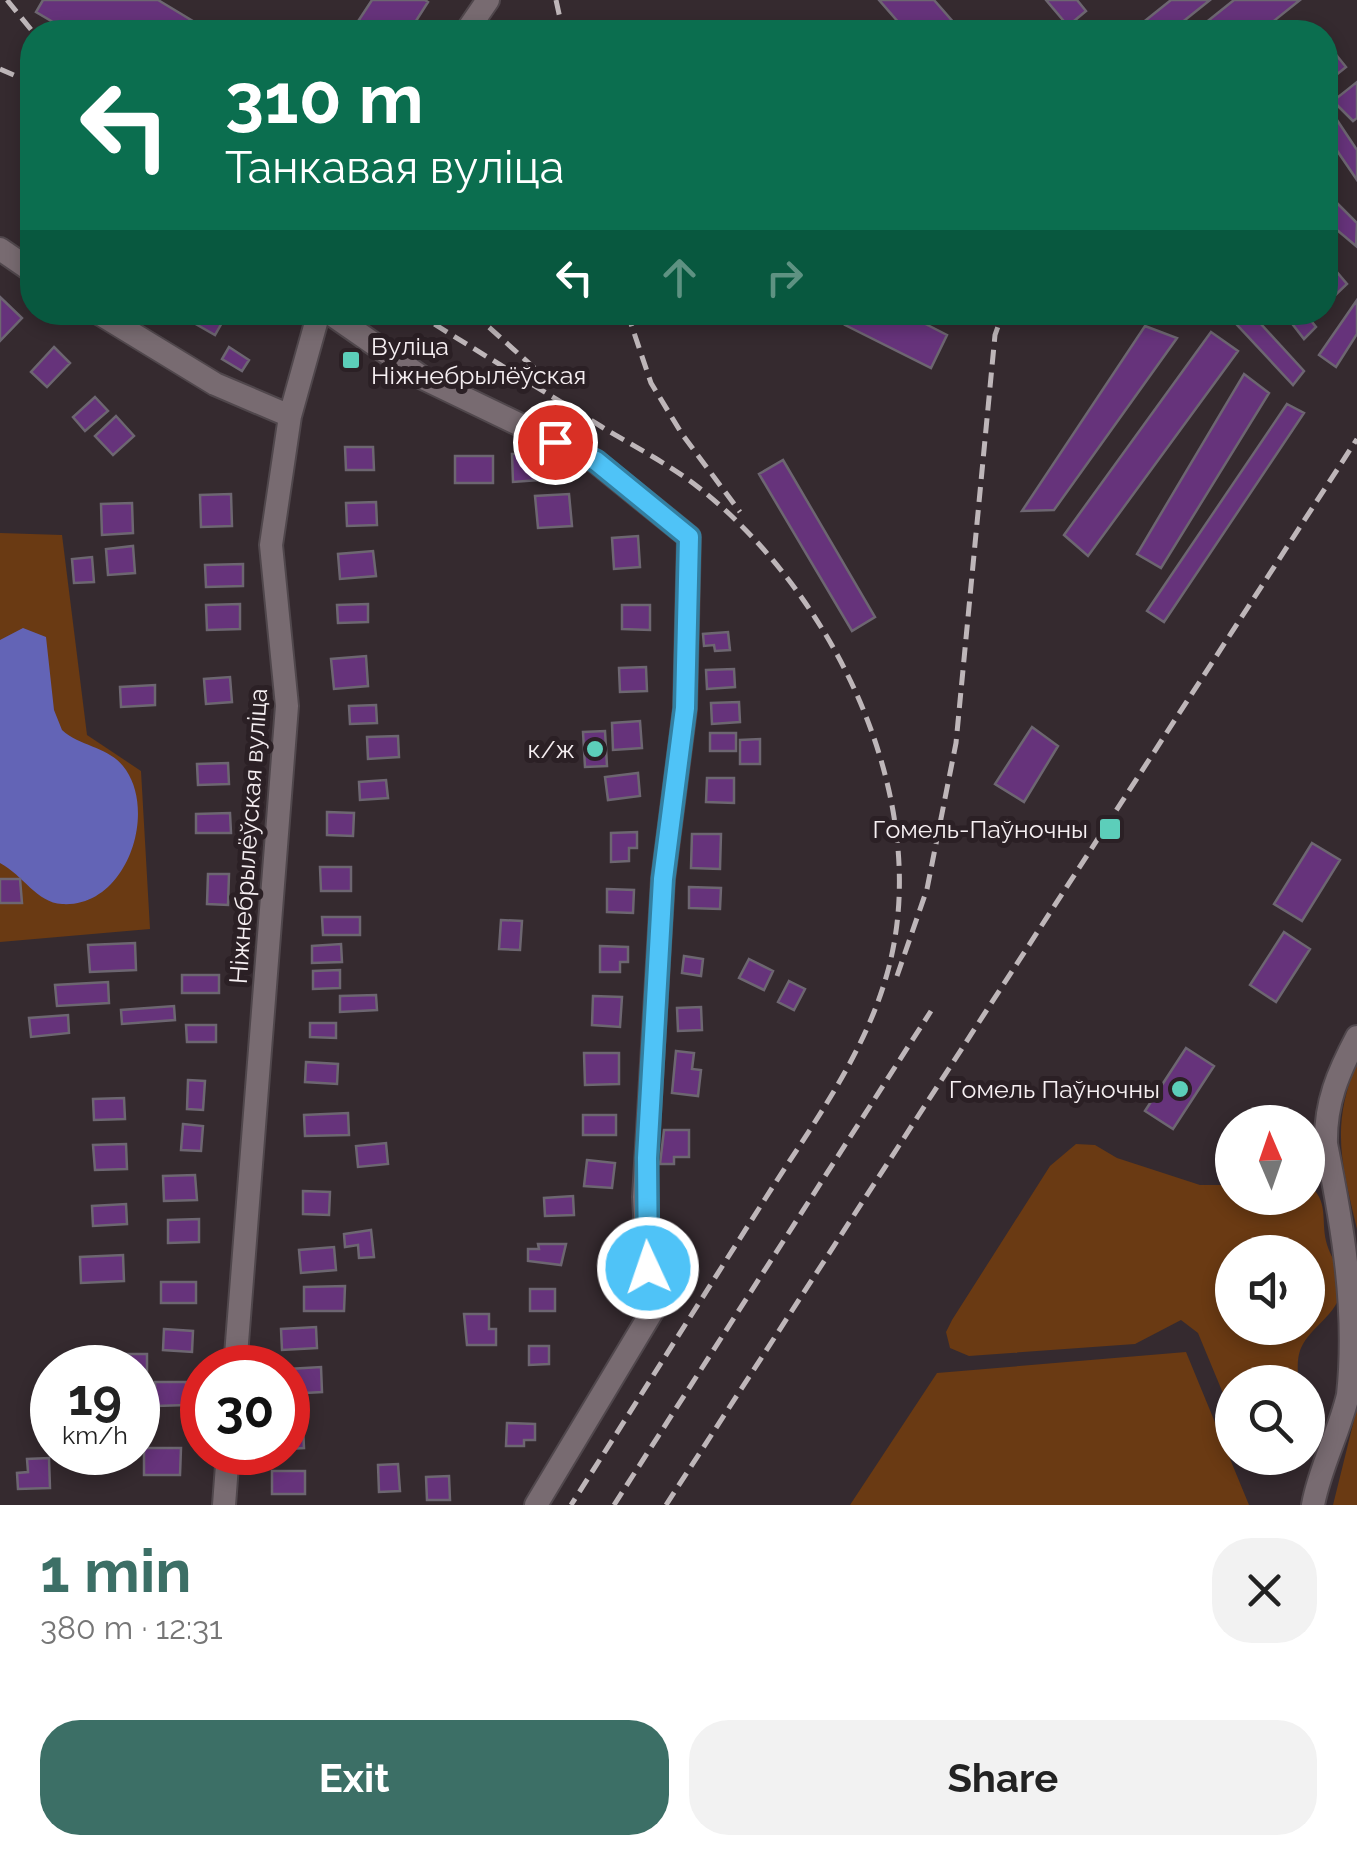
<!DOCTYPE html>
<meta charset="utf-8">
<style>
body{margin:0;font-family:Raleway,sans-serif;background:#f2f2f2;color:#222;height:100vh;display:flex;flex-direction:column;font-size:38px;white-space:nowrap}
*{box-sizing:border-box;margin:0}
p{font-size:32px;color:#767676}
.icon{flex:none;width:55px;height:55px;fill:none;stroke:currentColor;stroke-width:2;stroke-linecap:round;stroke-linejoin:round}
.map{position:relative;height:1505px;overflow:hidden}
.sheet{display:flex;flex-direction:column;background:#fff;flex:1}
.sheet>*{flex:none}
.guide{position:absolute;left:20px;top:20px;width:1318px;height:305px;border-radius:40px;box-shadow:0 5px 15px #0003;background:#0b6e4f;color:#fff;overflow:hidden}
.needle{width:65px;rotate:358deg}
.fabs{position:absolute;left:1215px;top:1105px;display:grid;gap:20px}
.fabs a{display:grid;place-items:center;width:110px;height:110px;border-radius:50%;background:#fff;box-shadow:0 5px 15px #0003;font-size:50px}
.speed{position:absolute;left:30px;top:1345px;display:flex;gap:20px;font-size:50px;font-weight:700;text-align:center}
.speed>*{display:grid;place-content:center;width:130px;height:130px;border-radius:50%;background:#fff;box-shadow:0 5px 15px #0003;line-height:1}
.speed small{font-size:25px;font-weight:400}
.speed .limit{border:15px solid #d22;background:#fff;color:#111}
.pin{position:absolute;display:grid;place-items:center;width:85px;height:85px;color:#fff;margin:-42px;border:5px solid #fff;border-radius:50%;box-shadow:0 2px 10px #0007}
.me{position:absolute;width:110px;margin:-55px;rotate:357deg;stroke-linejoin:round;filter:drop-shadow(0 0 8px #0008)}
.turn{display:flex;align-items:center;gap:35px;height:210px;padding:0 40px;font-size:45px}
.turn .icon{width:130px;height:130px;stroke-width:2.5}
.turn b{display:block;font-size:70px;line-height:85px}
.lanes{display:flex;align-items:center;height:95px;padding:0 40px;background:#0003;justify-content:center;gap:50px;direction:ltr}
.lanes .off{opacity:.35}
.round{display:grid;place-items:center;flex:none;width:105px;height:105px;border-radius:40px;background:#f2f2f2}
.summary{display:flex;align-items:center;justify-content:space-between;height:170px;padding:0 40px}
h1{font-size:60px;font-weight:700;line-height:75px;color:#3c6f66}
.primary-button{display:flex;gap:20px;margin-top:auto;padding:20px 40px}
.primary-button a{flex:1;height:115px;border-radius:40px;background:#3c6f66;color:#fff;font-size:40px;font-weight:700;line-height:115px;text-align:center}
.primary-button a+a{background:#f2f2f2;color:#222}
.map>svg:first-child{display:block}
.green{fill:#6a3a13;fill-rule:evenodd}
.water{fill:#6364b6}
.building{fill:#66337b;stroke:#6d6671;stroke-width:2.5}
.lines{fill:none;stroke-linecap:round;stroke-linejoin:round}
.minor-casing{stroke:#50474c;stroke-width:26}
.minor{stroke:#786b71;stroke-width:22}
.rail{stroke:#beb6b9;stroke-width:5;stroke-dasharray:15 8;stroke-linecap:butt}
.route-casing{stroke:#337fa1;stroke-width:25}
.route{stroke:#4fc3f7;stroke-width:18}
.poi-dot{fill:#5cceba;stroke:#2b2025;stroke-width:4}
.labels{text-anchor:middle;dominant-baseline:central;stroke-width:10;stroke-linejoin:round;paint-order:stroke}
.poi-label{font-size:25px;fill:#f6eff2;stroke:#2b2025;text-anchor:end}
.street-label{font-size:25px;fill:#f6eff2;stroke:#2b2025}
</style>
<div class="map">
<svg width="1357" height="1505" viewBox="0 0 1357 1505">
<rect width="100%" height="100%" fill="#352a2f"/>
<path class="green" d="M0,533L62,535L87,735L141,771L150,929L0,942Z
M1357,1063V1229C1342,1165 1330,1126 1357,1063Z
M1076,1144L1095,1145L1117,1158L1200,1185H1232V1198H1308V1184C1329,1201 1321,1218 1326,1241C1329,1254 1338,1266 1341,1278C1346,1309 1316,1322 1303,1344C1296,1356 1298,1369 1298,1382H1232V1415L1198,1333L1181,1320L1135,1344L969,1356L950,1348L946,1332L952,1320L1050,1166ZM1232,1252H1308V1328H1232Z
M1186,1352L1249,1505H850L937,1373Z
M1357,1408V1505H1333Z"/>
<path class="water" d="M23,628L46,637L54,710L62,730C82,748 110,746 126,770C157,816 125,908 62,904C37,903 23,875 0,863V640Z"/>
<path class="building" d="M43,0H158L211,32H70L36,12Z
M372,0H425L428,2L409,32H351Z
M879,0H934L962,32H907Z
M1046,0H1077L1086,11L1068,26Z
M1171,0H1210L1170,32H1131Z
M1234,0H1300L1260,32H1194Z
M1325,41L1346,67L1325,84Z
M1357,82V118L1353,121L1333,101Z
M1335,117L1357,150V180L1325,133V125Z
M1325,191L1357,223L1356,246L1325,220Z
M1325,258L1347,284L1326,304L1325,303Z
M0,297L22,318L0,341Z
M1357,300V334L1336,367L1319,355Z
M187,312H228L215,335L187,319Z
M851,312H902L947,335L931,368L845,325Z
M1225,312H1250L1304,371L1293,385Z
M1283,312H1304L1316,327L1304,339Z
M1145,326L1177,338L1054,510L1022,511Z
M1211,332L1238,351L1088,556L1064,535Z
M54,347L70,363L47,387L31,372Z
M229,347L249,360L242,371L222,359Z
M1244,374L1269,393L1161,568L1137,554Z
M95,397L108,411L85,431L73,417Z
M1287,404L1304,413L1164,622L1147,611Z
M116,416L134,436L113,455L95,436Z
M345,447H373L374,470H346Z
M537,453L539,480L513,482L512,454Z
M455,456H493V483H455Z
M783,460L875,617L852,631L759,474Z
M231,494L232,526L201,527L200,495Z
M569,494L572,526L538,528L535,496Z
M376,502L377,525L347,526L346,503Z
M132,503L133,533L102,535L101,504Z
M638,536L640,567L614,569L612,538Z
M133,546L135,573L108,575L106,549Z
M373,551L376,576L340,579L338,554Z
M92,557L94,582L74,583L72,559Z
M243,564V586L206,587L205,565Z
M240,604V629L207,630L206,605Z
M368,604V622L338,623L337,605Z
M622,605H650V630L622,629Z
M728,632L730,650L715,651L714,645L704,646L703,634Z
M366,656L368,686L334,689L331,659Z
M646,667L647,691L620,692L619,668Z
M734,669L735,687L707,689L706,670Z
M230,677L232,702L206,704L204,679Z
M155,685V705L121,707L120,687Z
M739,702L740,722L712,724L711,703Z
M376,705L377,723L350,724L349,706Z
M640,721L642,748L613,750L612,723Z
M1032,727L1058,746L1024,802L995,784Z
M605,731L607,766L585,767L583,732Z
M710,733H736V751H710Z
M398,736L399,757L368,759L367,737Z
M760,739V764H740V740Z
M228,763L229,784L198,785L197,764Z
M638,773L640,796L608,800L605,777Z
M707,778H734V803L706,802Z
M386,780L388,798L360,800L359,782Z
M327,812L354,813L353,836L327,835Z
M230,813L231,833H196V814Z
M637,832V848H629V861L611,862V833Z
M692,834H721L720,869L691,868Z
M1312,843L1340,860L1302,921L1274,904Z
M320,867H351V891H321Z
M208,874H229L228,905L207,904Z
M0,879H20L22,903H0Z
M689,887L721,888L720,909L689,908Z
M607,889L634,890L633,913L607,912Z
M322,917H360V935H323Z
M501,920L522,921L520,950L499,949Z
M1284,932L1310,949L1276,1002L1250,985Z
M135,943L136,970L90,972L88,945Z
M341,944L342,962L312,963V946Z
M600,946L628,947V962H620V972H600Z
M684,956L703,959L701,976L682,973Z
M749,959L773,971L764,990L739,978Z
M340,970V988L313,989V971Z
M182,975H219V993H182Z
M789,981L805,989L794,1010L778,1002Z
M108,982L109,1003L57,1006L55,985Z
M376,995L377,1010L340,1012V996Z
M593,996L622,997L620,1027L592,1025Z
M174,1006L175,1020L122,1024L121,1010Z
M701,1007L702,1030L678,1031L677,1008Z
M68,1015L69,1033L31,1037L29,1018Z
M310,1023H336V1038L310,1037Z
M186,1025H216V1042H187Z
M1186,1048L1214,1066L1173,1129L1145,1111Z
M676,1051L694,1053L692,1069L701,1070L698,1096L672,1093Z
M584,1053H619V1084L585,1085Z
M306,1062L338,1064L337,1084L305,1082Z
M188,1080L205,1081L203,1110L187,1109Z
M124,1098L125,1119L94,1120L93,1099Z
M348,1113L349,1135L305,1136L304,1115Z
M583,1115H616V1135H583Z
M183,1124L203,1126L201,1151L181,1150Z
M664,1130H689V1157H674V1164H660Z
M386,1143L388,1164L358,1167L356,1146Z
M126,1144L127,1169L95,1170L93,1145Z
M587,1160L615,1163L612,1188L584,1186Z
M195,1175L197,1200L164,1201L163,1176Z
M303,1191L330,1192L329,1215L303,1214Z
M573,1196L574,1215L545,1216L544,1198Z
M126,1204L127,1224L93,1226L92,1206Z
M199,1219V1242L168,1243V1220Z
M371,1230L374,1257L359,1258L358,1245L345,1247L344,1234Z
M663,1241L685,1242L683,1272L661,1270Z
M538,1244H566L561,1265L528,1261V1249H539Z
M334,1247L336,1270L301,1273L299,1250Z
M123,1255L124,1281L81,1283L80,1257Z
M161,1282H196V1303H161Z
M345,1286L344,1311H304V1287Z
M530,1289H555V1311H530Z
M464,1314H489V1329H496V1345H467Z
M316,1327L317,1348L282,1350L281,1329Z
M164,1329L193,1331L192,1352L163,1350Z
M529,1346H549V1364L529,1365Z
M117,1354H147V1375H138V1368H117Z
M321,1367L322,1392L288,1394V1369Z
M155,1382H186L187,1405L156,1406Z
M507,1423L535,1424V1440H524V1446H506Z
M303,1426L304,1448L288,1449V1427Z
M144,1448H181L180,1475H144Z
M49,1458L50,1488L18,1489L17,1473L28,1472L27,1459Z
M398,1464L400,1491L379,1492L378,1465Z
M272,1471H305V1494H272Z
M449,1476L450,1500H427L426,1477Z"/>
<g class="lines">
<defs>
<path id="minor" d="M466,32L488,0
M0,249L32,271
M97,312L215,384L290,416
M328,312L423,378L595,461L689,537L685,709L663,879L644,1197L648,1268L665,1290L536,1505
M235,1368L287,706L271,545L290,416L319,312
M224,1505L228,1452
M1313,1505C1320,1467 1339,1433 1348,1395C1357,1310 1343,1228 1326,1144C1325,1103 1338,1073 1357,1037"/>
</defs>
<use href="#minor" class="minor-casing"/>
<use href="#minor" class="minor"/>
<path class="rail" d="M7,0L33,32
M556,0L563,32
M0,69L32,83
M415,312C477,351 540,389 602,427C633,446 669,464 698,487C833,593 936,801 887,974C864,1056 810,1128 765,1199C700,1301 636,1403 571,1505
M472,312L550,382
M627,312L651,383L682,434L740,512
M897,976L927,889L956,743L995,335L1003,312
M614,1505L931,1011
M666,1505L1357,439"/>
</g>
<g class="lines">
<defs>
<path id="route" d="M555,442L596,461L689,537L685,708L663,879L647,1158L648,1268"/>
</defs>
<use href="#route" class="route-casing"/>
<use href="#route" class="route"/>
</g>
<g class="poi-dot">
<rect x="341" y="350" width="20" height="20" rx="5"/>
<circle cx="595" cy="749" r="10"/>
<rect x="1098" y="817" width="24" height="24" rx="5"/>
<circle cx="1180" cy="1089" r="10"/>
</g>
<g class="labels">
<g class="poi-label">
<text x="371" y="346" text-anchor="start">Вуліца<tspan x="371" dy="29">Ніжнебрылёўская</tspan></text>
<text x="575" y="749">к/ж</text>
<text x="1088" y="829">Гомель-Паўночны</text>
<text x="1160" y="1089">Гомель Паўночны</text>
</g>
<g class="street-label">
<text transform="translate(248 836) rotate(-86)">Ніжнебрылёўская вуліца</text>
</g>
</g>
</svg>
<div class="fabs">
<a><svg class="needle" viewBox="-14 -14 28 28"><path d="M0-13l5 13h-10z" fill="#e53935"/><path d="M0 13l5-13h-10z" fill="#767676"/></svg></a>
<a><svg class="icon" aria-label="sound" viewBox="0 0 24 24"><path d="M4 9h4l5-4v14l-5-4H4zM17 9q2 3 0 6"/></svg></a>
<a><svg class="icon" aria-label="search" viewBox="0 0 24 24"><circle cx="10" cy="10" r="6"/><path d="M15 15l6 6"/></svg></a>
</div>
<div class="speed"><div>19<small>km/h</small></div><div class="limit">30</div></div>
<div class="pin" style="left:555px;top:442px;background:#d93025"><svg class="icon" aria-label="arrive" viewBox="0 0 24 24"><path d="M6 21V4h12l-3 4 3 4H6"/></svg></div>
<svg class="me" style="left:648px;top:1268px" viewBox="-20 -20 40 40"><circle r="17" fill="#4fc3f7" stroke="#fff" stroke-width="3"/><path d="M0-11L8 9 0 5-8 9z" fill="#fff"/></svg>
<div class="guide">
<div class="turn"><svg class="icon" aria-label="left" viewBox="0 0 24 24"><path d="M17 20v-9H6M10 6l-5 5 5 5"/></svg><div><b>310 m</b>Танкавая вуліца</div></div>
<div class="lanes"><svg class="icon" aria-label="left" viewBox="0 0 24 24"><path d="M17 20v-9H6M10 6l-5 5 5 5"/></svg><svg class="icon off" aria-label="ahead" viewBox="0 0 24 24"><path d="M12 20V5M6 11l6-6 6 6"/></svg><svg class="icon off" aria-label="right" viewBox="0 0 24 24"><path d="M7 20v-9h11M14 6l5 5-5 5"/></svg></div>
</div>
</div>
<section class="sheet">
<div class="summary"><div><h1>1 min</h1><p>380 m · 12:31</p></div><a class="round"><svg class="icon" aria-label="close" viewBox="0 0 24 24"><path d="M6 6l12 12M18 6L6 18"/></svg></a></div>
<div class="primary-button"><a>Exit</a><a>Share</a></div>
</section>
